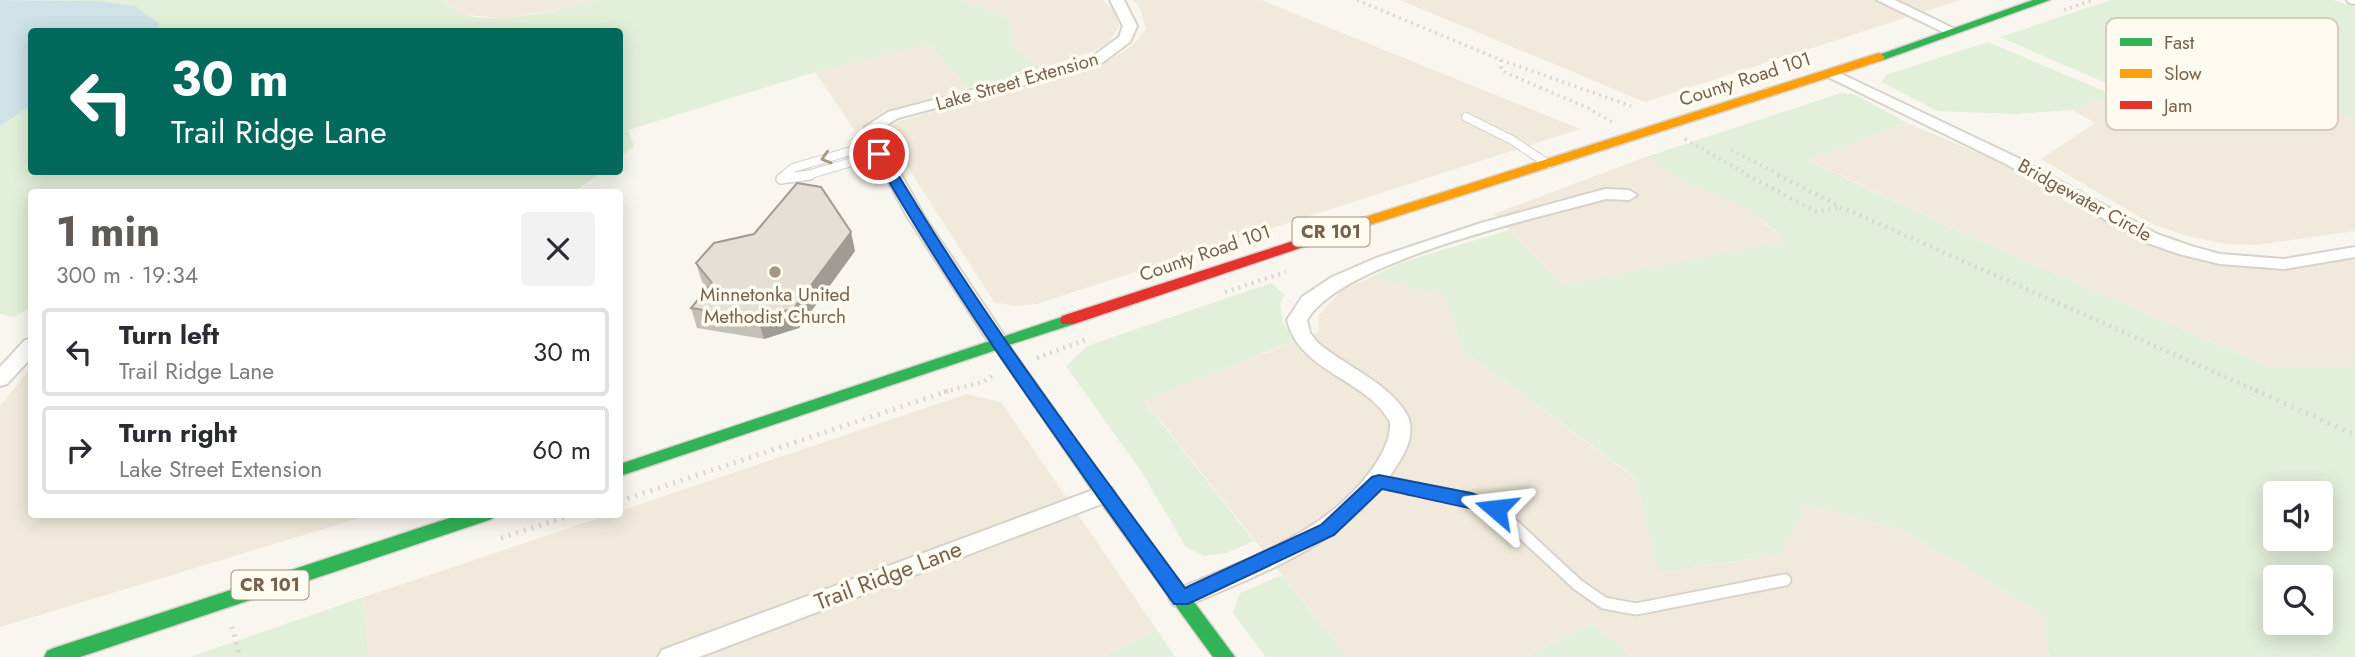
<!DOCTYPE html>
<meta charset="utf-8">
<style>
body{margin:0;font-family:Jost,sans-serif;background:#f2f2f3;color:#2b2b33;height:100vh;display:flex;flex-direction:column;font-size:26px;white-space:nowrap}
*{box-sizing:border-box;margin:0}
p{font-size:23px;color:#7c7c81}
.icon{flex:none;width:38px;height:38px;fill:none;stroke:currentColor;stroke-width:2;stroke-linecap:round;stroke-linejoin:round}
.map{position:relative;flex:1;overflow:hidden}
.panel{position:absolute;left:28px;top:189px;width:595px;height:329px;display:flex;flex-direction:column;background:#fff;border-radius:7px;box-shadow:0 4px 18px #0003}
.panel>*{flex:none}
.hud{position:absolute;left:28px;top:28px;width:595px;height:147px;border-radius:7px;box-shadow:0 4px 18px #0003;background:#00695c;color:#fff;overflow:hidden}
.controls{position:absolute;left:2263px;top:481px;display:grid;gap:14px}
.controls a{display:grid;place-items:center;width:70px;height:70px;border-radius:7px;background:#fff;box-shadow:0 4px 18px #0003;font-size:35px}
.pin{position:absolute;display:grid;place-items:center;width:60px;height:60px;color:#fff;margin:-30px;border:4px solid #fff;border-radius:50%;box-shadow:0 2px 7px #0007}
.me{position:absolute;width:77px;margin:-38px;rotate:287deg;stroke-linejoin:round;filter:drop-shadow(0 0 5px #0008)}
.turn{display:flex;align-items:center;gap:24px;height:147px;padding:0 28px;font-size:32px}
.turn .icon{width:91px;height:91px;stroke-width:2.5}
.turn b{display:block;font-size:49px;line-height:60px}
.round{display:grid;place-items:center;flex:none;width:74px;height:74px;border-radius:7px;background:#f2f2f3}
.summary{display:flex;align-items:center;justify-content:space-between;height:119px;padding:0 28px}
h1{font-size:42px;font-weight:700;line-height:52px;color:#615b58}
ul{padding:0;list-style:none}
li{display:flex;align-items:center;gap:21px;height:88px;margin:0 14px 10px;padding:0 14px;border:4px solid #e1e1e2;border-radius:7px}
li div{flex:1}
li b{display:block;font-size:26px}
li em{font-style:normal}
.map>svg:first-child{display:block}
.residential{fill:#f1eadc}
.green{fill:#e2efd9;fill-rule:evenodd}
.water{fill:#cfe2e8}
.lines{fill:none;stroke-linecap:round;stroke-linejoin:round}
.lane-far2-casing{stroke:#d7d3cc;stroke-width:10}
.lane-far1-casing{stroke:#d7d3cc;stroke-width:12}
.lane-casing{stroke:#d7d3cc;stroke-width:15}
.street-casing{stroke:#d7d3cc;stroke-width:4}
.fast-casing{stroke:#d8d3cc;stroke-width:3}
.slow-casing{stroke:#d8d3cc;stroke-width:3}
.jam-casing{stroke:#d8d3cc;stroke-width:3}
.path-far2{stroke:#dad6d0;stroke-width:3.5;stroke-dasharray:2 4.5;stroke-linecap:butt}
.path-far1{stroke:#dad6d0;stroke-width:4.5;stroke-dasharray:2 5;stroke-linecap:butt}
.path{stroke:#dad6d0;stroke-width:5;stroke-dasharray:2 6;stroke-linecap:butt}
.lane-far2{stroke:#fefefc;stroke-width:8}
.lane-far1{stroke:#fefefc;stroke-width:9}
.lane{stroke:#fefefc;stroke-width:11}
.street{fill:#fefefc;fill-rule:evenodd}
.fast{fill:#30b455;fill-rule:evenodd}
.slow{fill:#ff9f0a;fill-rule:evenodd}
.jam{fill:#e5322d;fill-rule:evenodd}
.wall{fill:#c5c0b7}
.shaded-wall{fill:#a09c95}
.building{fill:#e5dfd5;stroke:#a09c95;stroke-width:2}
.oneway{stroke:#a6998a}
.route{fill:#1a73e8;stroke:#114b97;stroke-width:2}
.poi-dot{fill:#a49685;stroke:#fffbf0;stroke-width:2.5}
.labels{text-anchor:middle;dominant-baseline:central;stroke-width:7;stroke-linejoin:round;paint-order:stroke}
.shield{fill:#fffbf0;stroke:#a0917e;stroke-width:2}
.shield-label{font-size:18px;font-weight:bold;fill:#77634d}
.street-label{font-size:19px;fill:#77634d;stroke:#fffbf0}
.poi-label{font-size:19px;fill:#77634d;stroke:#fffbf0}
.near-street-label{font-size:23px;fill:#77634d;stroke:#fffbf0}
.key{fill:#fffbf0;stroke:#d6cdbf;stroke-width:2}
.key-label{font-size:19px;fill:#77634d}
</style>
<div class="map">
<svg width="2355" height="657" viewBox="0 0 2355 657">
<rect width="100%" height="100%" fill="#f8f6ee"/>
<path class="residential" d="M443,0H598L574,7L506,18L463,15Z
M962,0H1103L1115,11L1119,26L1110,41L1096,50L1041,69L1012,43V20Z
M1132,0H1261L1580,129L1036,304L1013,306L994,302L884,130L899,121L1087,70L1108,61L1132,46L1146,29L1139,6Z
M1400,0H1960L1645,102Z
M930,44L967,88L884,111L855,131L815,72Z
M2113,95L2263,104L2340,113L2355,121V231L2256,245L2225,244L2187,236L2150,223L2041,159L2095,123L2073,110Z
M1907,123L2010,166L2149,245L2174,254L2227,266L2287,269L2355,257V367H2269L1978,240L1806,159Z
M1646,157L1679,178L1728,197L1757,216L1785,241L1562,285L1494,214Z
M1371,277L1443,295L1465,352L1636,479L1660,573L1782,554L1806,504L1901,529L2043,614L2049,657H1633L1592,623L1526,657H1347L1144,400L1319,332L1318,316L1341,291Z
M31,367L32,514L370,515L0,627V406Z
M967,394L1001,402L1157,630L1101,657H368L364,597L608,515L620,514V511Z"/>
<path class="green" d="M50,0H443C448,4 454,10 461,13C486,27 570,9 598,0H962L1012,20V43L1041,69L967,88L930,44L815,72L628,130L634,146L620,157V32L156,31L159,23L135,6Z
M2111,0H2333L2355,7V121L2340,113L2136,96L2000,37Z
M1988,42L2113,95L2073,110L2014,114L1937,111L1882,82L1886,75Z
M1841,93L1856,95L1907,123L1807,160L1978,240L2269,367H2355V657H2049L2043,614L1901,529L1806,504L1782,554L1659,573L1636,478L1465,352L1443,295L1371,277L1400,263L1509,230L1562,285L1784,241C1754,204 1718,199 1678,178C1667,172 1656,164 1646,157ZM2275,494H2320V539H2275ZM2275,578H2320V623H2275Z
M31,105L32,172H601L574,192H32L31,308L13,317L0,314V126Z
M1271,283L1285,295L1280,303L1283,322L1294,341L1144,401L1254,541L1226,553L1204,556L1186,547L1141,471L1066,366L1087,346Z
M1282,575L1347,657H1266L1233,613L1240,593Z
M364,597L368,657H190Z
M1592,623L1633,657H1526Z
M1157,630L1175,657H1101Z"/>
<path class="water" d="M0,0L96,1L135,6L159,23L156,31L32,32L31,105L0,126Z"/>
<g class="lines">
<defs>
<path id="lane-far2" d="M1466,117L1512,140L1548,164
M784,176L793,168L875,144
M804,176L879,154"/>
<path id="lane-far1" d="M781,179L786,175
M781,179L810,175"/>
<path id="lane" d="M1379,481L1471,500L1496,509L1578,585L1604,603L1636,609L1785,580"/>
<path id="street" d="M1110,0H1124L1137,26L1130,42L1099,65L898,118L880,129L879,135L924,216L1010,344L1007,349H993L907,216L863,135L865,127L888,112L1089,59L1119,37L1123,26Z
M1877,0H1895L1959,31L1947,34Z
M2347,0H2355V4L2349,3Z
M1831,69L2018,158L2157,234L2191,246L2220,254L2284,259L2355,247V257L2284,269L2220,264L2179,254L2145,242L2006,164L1826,76L1824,73Z
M1605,189L1629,190L1637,195L1629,200L1606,199C1537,218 1342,261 1307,320L1310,333L1317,342C1344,366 1390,383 1407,415C1416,432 1406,451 1397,465C1350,542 1269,570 1189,605L1181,608L1173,605L1169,598L1173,591C1247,559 1331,533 1377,462C1384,450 1391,437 1390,422C1366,378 1300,373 1287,320L1302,297L1332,277L1376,258L1481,223Z
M32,339V357L7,384L0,386V367L25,340Z
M1104,486L1112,488L1115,494L1112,500L699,657H658L662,650Z"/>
<path id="fast" d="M2033,0H2050L1883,60L1879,61L1873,57Z
M1068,315L1074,316L1076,320L1074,324L1009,345L1110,489L1235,657H1213L1098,499L996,350L620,476V464Z
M462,514H494L492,519L80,657H44L47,651L54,648Z"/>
<path id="slow" d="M1879,53L1885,57L1883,60L1357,229H1347L1345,226L1347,223Z"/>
<path id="jam" d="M1352,222L1357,223L1359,226L1357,229L1074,324H1062L1060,320L1062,316Z"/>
</defs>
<use href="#lane-far2" class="lane-far2-casing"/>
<use href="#lane-far1" class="lane-far1-casing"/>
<use href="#lane" class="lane-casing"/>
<use href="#street" class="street-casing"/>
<use href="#fast" class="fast-casing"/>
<use href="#slow" class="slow-casing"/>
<use href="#jam" class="jam-casing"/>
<path class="path-far2" d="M1357,0L1501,60L1631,106
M2064,10L2093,0
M1501,60V69L1506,73L1588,108L1614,123
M1685,139L1750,176
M1731,150L1782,176"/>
<path class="path-far1" d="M1747,175L1817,212L1841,207
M1778,175L1841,207L2259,392
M1225,292L1286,272
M1037,358L1087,339
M944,392L983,382L993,375"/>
<path class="path" d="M2255,390L2355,435
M620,501L951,390
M501,538L575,514
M232,627L240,657"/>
<use href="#lane-far2" class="lane-far2"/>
<use href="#lane-far1" class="lane-far1"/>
<use href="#lane" class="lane"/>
<use href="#street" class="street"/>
<use href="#fast" class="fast"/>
<use href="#slow" class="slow"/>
<use href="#jam" class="jam"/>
</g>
<path class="wall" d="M855,251L799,328L764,339L697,328L691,308L707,289L702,282L696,263Z"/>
<path class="shaded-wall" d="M851,232L855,251L799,328L764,339L758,319Z"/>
<path class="building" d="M797,183L821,187L851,232L794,308L758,319L691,308L712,283L696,263L714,243L754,234Z"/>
<defs><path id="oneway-chevron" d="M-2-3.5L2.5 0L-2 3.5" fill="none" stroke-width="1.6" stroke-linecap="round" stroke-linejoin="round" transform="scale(1.75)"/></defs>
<use class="oneway" href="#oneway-chevron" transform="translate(826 158) rotate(164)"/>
<path class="route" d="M879,150L886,154C974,306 1081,446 1185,588L1321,525L1372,477L1379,475L1471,493L1503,504L1506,509L1503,513C1496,516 1399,492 1382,489L1334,535L1188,604H1174C1070,456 962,311 873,154Z"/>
<circle class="poi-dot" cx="775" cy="272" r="7"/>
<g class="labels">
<g class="shield">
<rect x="1292.5" y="217.5" width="77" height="29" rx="5"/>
<rect x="231.5" y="570.5" width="77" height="29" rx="5"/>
</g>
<g class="shield-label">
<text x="1331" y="232">CR 101</text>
<text x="270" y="585">CR 101</text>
</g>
<g class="street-label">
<text transform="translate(1745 79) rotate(-18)">County Road 101</text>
<text transform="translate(1017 81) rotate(-16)">Lake Street Extension</text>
<text transform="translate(2085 200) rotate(29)">Bridgewater Circle</text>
<text transform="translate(1205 253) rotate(-19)">County Road 101</text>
</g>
<g class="poi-label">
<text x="775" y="294">Minnetonka United<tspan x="775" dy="22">Methodist Church</tspan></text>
</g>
<g class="near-street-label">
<text transform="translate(888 575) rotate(-21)">Trail Ridge Lane</text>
</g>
</g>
<rect x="2106" y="18" width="232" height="112" rx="10" class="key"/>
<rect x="2120" y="38" width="32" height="8" fill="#30b455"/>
<rect x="2120" y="69" width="32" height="9" fill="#ff9f0a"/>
<rect x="2120" y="101" width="32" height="8" fill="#e5322d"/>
<g class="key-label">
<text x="2164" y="49">Fast</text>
<text x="2164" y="80">Slow</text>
<text x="2164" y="112">Jam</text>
</g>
</svg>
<div class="controls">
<a><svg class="icon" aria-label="sound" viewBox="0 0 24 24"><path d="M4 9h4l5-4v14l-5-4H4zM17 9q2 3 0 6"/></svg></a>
<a><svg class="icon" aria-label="search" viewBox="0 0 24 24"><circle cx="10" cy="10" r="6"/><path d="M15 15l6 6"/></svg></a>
</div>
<div class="pin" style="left:879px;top:154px;background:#d93025"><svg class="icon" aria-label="arrive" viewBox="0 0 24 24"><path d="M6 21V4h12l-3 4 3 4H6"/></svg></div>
<svg class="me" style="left:1496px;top:509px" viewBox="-20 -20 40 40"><path d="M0-17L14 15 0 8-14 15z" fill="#1a73e8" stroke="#fff" stroke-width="4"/></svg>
<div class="hud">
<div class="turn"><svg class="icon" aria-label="left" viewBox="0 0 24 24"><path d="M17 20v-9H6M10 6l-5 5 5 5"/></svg><div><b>30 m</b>Trail Ridge Lane</div></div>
</div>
<section class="panel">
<div class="summary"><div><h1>1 min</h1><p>300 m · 19:34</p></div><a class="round"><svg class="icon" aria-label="close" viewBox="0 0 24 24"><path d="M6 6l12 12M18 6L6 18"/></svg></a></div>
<ul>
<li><svg class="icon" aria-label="left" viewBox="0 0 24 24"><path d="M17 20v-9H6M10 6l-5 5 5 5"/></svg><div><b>Turn left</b><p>Trail Ridge Lane</p></div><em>30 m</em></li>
<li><svg class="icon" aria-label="right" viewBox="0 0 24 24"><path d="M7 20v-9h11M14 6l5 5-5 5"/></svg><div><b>Turn right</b><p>Lake Street Extension</p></div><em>60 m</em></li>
</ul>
</section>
</div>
